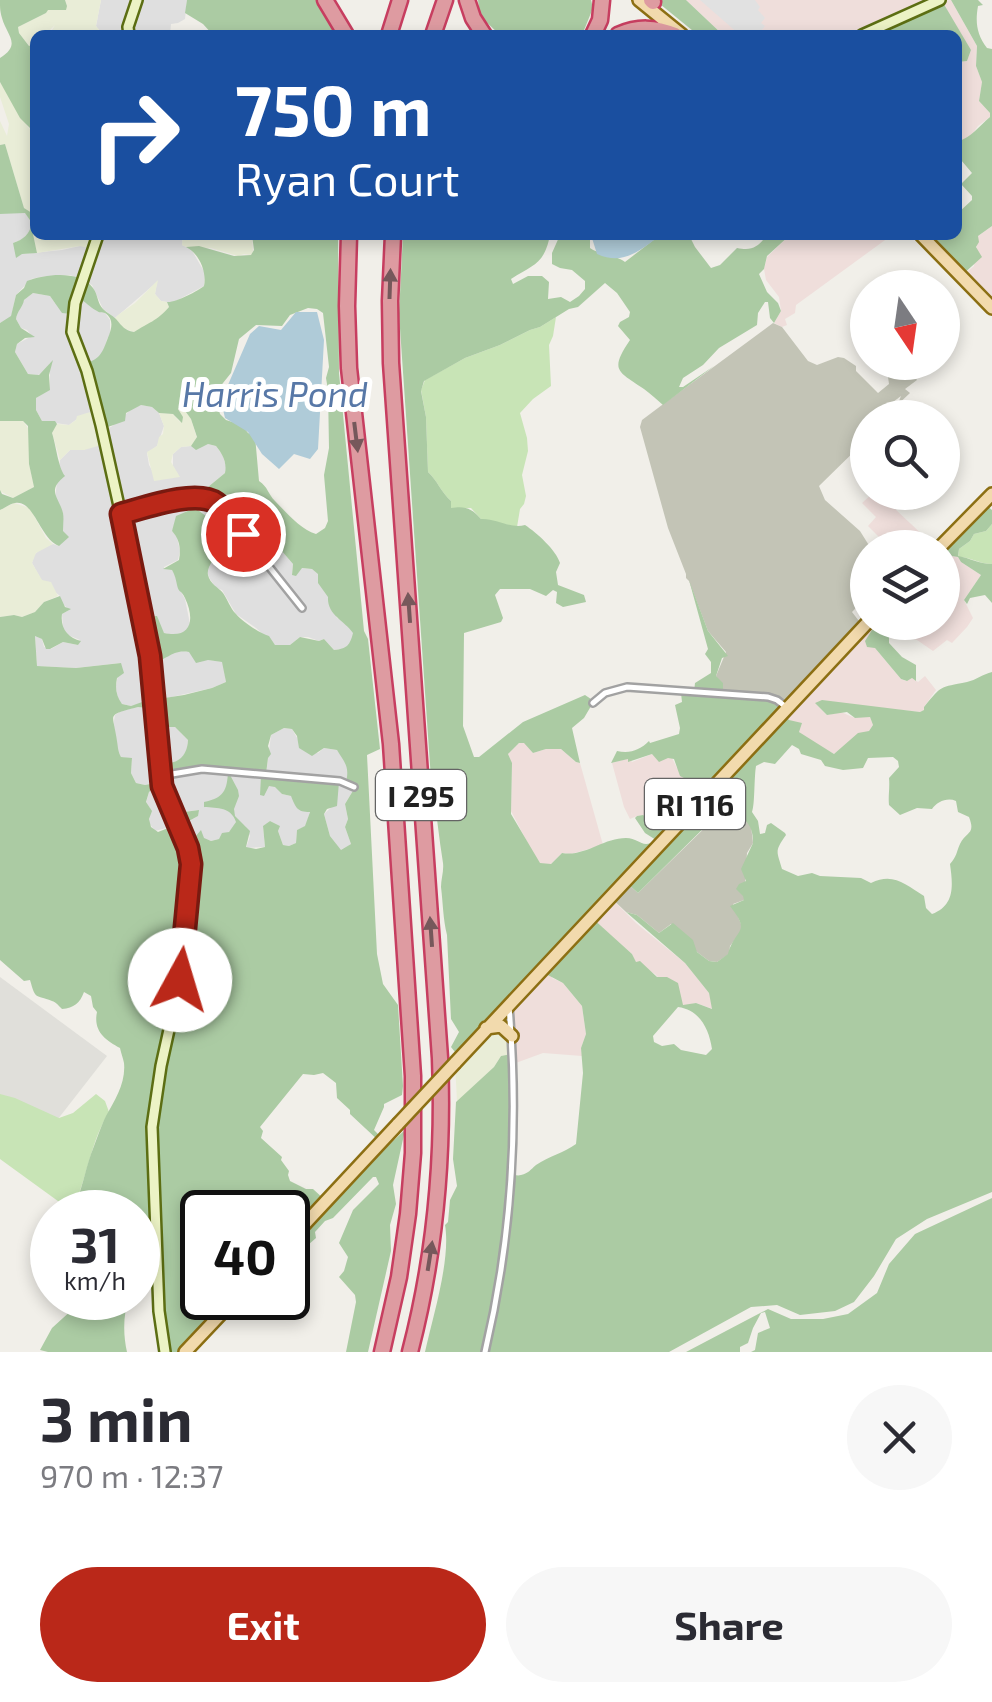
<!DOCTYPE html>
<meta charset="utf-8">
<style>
body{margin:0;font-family:"Exo 2",sans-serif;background:#f7f7f7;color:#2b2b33;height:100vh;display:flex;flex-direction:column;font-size:38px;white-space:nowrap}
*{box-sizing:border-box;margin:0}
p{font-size:32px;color:#7c7c81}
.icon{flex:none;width:55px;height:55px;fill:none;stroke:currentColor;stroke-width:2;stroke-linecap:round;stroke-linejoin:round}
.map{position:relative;height:1352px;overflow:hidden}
.details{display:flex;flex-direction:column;background:#fff;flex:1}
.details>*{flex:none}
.hud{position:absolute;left:30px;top:30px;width:932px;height:210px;border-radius:15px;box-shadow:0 5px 15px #0003;background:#1a4fa0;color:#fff;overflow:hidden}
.needle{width:65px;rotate:167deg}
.tools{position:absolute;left:850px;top:270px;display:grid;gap:20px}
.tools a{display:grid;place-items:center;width:110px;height:110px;border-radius:50%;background:#fff;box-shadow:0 5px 15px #0003;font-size:50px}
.speed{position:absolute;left:30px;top:1190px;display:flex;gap:20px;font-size:50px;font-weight:700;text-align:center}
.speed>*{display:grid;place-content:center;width:130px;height:130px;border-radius:50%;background:#fff;box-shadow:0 5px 15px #0003;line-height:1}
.speed small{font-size:25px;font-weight:400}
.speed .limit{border:5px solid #111;border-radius:15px;background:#fff;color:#111}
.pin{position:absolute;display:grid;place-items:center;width:85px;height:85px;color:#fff;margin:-42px;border:5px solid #fff;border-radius:50%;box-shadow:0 2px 10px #0007}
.me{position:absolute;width:110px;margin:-55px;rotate:6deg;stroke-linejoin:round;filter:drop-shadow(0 0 8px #0008)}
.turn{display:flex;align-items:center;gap:35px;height:210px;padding:0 40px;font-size:45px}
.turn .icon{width:130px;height:130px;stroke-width:2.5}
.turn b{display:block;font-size:70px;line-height:85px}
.round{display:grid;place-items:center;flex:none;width:105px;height:105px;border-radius:52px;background:#f7f7f7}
.overview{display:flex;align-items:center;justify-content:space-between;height:170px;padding:0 40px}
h1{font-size:60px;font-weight:700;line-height:75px}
.cta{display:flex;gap:20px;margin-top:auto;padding:20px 40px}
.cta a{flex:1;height:115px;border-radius:60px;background:#ba2819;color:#fff;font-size:40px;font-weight:700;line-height:115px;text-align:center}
.cta a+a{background:#f7f7f7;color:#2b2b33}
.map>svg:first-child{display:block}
.residential{fill:#dfdfdf}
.commercial{fill:#efdedb}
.airport{fill:#e0dfda}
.construction{fill:#c3c4b6}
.farmland{fill:#e9edd7}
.grass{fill:#c8e4b6}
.forest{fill:#abcba3;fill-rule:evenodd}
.parking{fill:#e1e1e1}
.water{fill:#afcbd8}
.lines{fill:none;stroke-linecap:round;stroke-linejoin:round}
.street-casing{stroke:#a2a2a2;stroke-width:10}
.secondary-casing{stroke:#5c6e13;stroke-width:14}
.primary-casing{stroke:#8c6f13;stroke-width:16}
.highway-casing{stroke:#c73e60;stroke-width:19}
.street{stroke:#fff;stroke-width:5}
.secondary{stroke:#ecf3c5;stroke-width:9}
.primary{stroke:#f2daad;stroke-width:11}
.highway{stroke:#de9ba1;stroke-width:14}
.primary-bridge-casing{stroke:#8c6f13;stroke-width:16;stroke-linecap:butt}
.primary-bridge{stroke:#f2daad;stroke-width:11}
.oneway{fill:#76585b}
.route-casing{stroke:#791a10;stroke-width:25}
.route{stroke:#ba2819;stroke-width:18}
.labels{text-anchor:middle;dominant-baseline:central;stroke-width:10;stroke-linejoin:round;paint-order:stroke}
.shield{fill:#fff;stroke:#646464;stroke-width:2.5}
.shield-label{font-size:30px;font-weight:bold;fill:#212121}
.water-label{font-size:35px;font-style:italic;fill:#5878a7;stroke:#fff}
</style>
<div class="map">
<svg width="992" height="1352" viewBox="0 0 992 1352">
<rect width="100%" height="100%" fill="#f1efe9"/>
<path class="residential" d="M101,0H187L185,19L178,23L171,24L170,35H103L96,26Z
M19,212L26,213L32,223L30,231L23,239L13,243L22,254L62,250L80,246L98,235H183L182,245L191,249L205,273L204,286L172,303L161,301L155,294L157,282L115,318L103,309L92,285L70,275L41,277L31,279L16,295L11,317L0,323V214Z
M33,293L50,296L55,303L76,298L88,301L97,311L105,313L110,320V335L107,339L104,353L94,361L97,410L81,416L69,425L42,421L36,410V398L50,389V363L47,369L38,375L28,374L15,352L17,344L32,336L27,330L21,328L16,319L17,311L24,300Z
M141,405L152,407L159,413L164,426L157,446L147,453L149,465L153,472L173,467V454L181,447L208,444L216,446L223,456L226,466L225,473L208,487L224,495L239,493L248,496L256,503L259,511L255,517L240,529L271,549L281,550L293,564L292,574L301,568L312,569L319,574V583L329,597L337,618L346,623L354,633L351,643L345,649L334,650L324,639L319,641L308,637H300L290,645H275L256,628L236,614L222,590L216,588L210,579L207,572L209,565L217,559L220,548L229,542L220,534L206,531V516L176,522L172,531L177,537L180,551L178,560L164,567V569L172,570L176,576L180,590L185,599L190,624L189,629L182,633L173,635L164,633L160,628L161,661L172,653L182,651L190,652L194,658L223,662L226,682L212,688L131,706L122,704L117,698L116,686L120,663L76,668L37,666L35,635L42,639L44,647L51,649L63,642L78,645L80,640L68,635L63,628L62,614L69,610L61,602L60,596L42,581L32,563L34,555L42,548L53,544L59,546L63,531V513L55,498L60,460L70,450H84L102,429L111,427L134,407Z
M138,707L155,709L167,725L175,727L188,740L187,751L183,757L172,764L261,776L269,786H275L282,794L291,796L310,811L306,826L297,830L296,843L289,846L283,845L278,831L279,826L270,821L263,827L265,847L246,848L250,836L245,826L236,822L234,828L219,839L211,841L195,837L185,841L178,827L198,816V810L184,812L177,825L155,831L149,823L150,808L146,803L149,792L161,783L145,785L136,783L131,773L132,759L121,757L116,750L117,741L112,731L115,715L121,711Z
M284,728L292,729L300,743L318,753L324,748L337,750L345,760L354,789L345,804L348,819L345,827L351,844L341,851L330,836L324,814L337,802V792L266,775L271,735Z"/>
<path class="commercial" d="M686,0H937L863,35H723Z
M951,0L977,46L976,66L982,82L979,101L990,113V117L978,126L971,136L959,141H958V62L967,61L971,50L941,1Z
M992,226V308L961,277L974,266L978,236Z
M790,235H892L796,305L795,313L785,319L787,325L782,327L774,323L781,311L779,297L766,280L764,269L767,257Z
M873,493H878L927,539L918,547H889L868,526L876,517L862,503Z
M942,544L952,556L958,557L961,562L981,575L964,600L973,618L967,627L952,643L947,640L933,651L917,640L907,637L893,628L889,630L881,624L875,648L901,679L906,681L912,678L918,682L925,676L936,690L924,707L925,710L920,712L825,702L816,704L827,715L841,712L855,718L865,716L870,717L873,725L869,731L834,754L804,737L781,712L868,622H942Z
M519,743H525L533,753L546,749H561L576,762L580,763L603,845L571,854L562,853L551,864L542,865L537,861L511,811L512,764L508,754Z
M652,754L672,758L677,768L717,779L687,812H666L648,818L643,815L637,816L630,819L624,807L612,763L630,758L632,762Z
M609,896L636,923L685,963L709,993L713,1009L696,1003L683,1006L655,974L636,963L632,954L590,917Z
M551,959L552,978L563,983L582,1006L586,1034L581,1048L582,1056L543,1053L513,1064L512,1001Z"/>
<path class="airport" d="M0,977L107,1056L19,1169L0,1155Z"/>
<path class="construction" d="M773,323L782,327L808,361L817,365L838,357L844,358L856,366V371L878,393L889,384L887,370L891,363H904L903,368L913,374L917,380L905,389L910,393L892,410V407L899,401L901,396L889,405L883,417L868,418L867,439L819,486L825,500L860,531L870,547L868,548L867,596L852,612L862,625L788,703L722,693L716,676L726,652L708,631L689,581L686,578V574L668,528L640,427L642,420L662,405Z
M721,812L732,820L744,818L751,826L753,843L747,853L744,900L733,904L743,929L730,946L729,954L717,962L709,961L697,952L671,924L659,933L637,915L626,912L609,896L629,885L638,893Z"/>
<path class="farmland" d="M65,0H101L96,26L103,35H49L55,25L45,35H35V44L30,47L19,33L18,27L46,13L47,10L67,6Z
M0,82L28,127L35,133L34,215L24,208L5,144L0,145V121L7,136L9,124L0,97Z
M35,230V235H98L92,249L80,246L37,253L33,234Z
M183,235H252L253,253L251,255L244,254L238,256L211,248L186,247L182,245Z
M158,280L155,294L161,301L167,302L169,307L166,311L149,326L134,332L123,328L115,318L118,315L135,303Z
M179,407L183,408L191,419L197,438L195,443L191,446L181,447L173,454L171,462L180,477L154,481L147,452L157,446L159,437L163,434L164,426L159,413L173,414L180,422Z
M97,410L105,444L84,450H70L60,460L52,433L54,428L57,424L69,425L76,420L77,416Z
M0,421H23L30,431L29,463L34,487L13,498L0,491Z
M14,503L30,508L46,538L53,544L36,553L32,563L42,580L51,582L58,596L44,602L35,612L22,617L14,615L0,617V510Z
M506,1006L512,1054L501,1056L494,1067L457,1102L455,1062Z"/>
<path class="grass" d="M556,317L553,336L549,345L551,386L533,399L520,413L527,438L528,451L522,475L526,496L524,504L520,509L517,527L481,519L471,508H451V501C441,492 437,480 428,472L426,417L421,390L425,380L465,358L500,345L530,330L540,327Z
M992,524V564C979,564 971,557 958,557L959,549L970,541L974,534L986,531Z
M0,1094L15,1098L59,1118L73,1113L96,1094L105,1101L109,1112C91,1141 87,1177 74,1207L62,1204L0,1159Z"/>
<path class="forest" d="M0,0H65L67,6L66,10H48L46,13L18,27L19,33L29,46L35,44V133L20,118L0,82V58C22,44 7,36 2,18C0,11 0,8 0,0Z
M187,0H320L340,35H213L203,24L185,13Z
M478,0H591L593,8L582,35H500L480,16Z
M655,0H686L723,35H698Z
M951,0H978L983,5L978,6C975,23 977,35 987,48L992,49V226L978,236L979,242L976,247L982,257L961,276L920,235H958V213L972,200V196L961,184L972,173L961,160L958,161V141C971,138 979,126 990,117V113L979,101L982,82L976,66L977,46Z
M942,1L971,50L967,61L958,62V35H863Z
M5,144L24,208L35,215L33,234L37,253L22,254L16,258L13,243C24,239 29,235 32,223L25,213L0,214V145Z
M252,235H338L339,373L364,631L368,639L380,749L367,755L377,954L383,984L398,1005L403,1086L402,1095L384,1104V1107L374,1130L383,1139L380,1142L350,1114V1110L337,1098L336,1083L323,1073L314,1075L303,1074L260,1127L263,1131L261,1138L282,1157L281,1160L289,1171L288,1175L290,1181L306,1189H313L325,1200L374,1150L379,1154L405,1130L393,1185L396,1204L390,1225L391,1251L368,1352H346L356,1302L355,1295L339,1277L344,1271L348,1257L339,1243L353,1210L379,1184L376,1177H373L333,1218L325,1221L315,1232L316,1238L308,1245L295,1234L288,1241V1212H202V1298H236L184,1352H164L159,1280L142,1271L138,1272V1212H84L81,1208L74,1207C82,1190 85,1171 91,1154C95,1144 101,1126 106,1116C115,1100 126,1083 124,1063C123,1058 121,1053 120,1048C105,1040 93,1031 97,1012L93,1007L91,996L84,992C80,1003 74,1008 62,1009C59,1006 56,1002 52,1001C35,994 36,1001 30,980L24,981L0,960V617L14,615L22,617L35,612L44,602L60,596L65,607L71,609L62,614C60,628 68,638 81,641L78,645L63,642L50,649H46L42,639L35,636L37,666L76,668L121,663L124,673L117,678C115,688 116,696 122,704L131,706L145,701L184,695L212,688L226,682L222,662L208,660L196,663L189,652C171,649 168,661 152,662L144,617L157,616L164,633C192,639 195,619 185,598C181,589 179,594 177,585C176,580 175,575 172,570L163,569L179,560C181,549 180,540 172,531L176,516L195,508L206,516V531L220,534L230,539V542L220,548C217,557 206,566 208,575C210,584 218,587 223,593C228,600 230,608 236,614C243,622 259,633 269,636L275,645H290L300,637L319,641L324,639L334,650C347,649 350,645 353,633C344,620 327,615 328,597L318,583V574L312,569L302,568L296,576L292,575L293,564L281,550H271L261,557L240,529L255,517L259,508C251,493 239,493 224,495L218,504L205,498L208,487L225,473C227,462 223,455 216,446L208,444L196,450L191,446L197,437L191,419L183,408L179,407L178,409L183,417L182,423L173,414L159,413L152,407L141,405L126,413L125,421L102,429L84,364C97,360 101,356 106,343C109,334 117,321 105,313C102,312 99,313 97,311C88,306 87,302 77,298L72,314L62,313L50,296L33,293L24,300C23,307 17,311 16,319L21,328L35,337L25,338L17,344L15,352L28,374L39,375L53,360L49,375L50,390L36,398V410L42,421H55L57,424L52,433C56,445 58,467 65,476C46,491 59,497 63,513C64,519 63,525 63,531L69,537L59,546C40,539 34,499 15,503C9,504 5,508 0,510V490L2,494L13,498L34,487L29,464L28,426L23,421H0V323L11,316L16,295L24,288L27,281C47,274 79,270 93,288C98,294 97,303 103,309C107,313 112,315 116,319C123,327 124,330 134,332C148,323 157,321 169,307L167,302C175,303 198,291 204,286C207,272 199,253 186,247L199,246L234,256L251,255L254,250ZM308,308L317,309L323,313L329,367L326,378L328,390L329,448L324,475L328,521L325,528L316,534C300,529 287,513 275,501C268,494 268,487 259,481L255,436L248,433L242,425L226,420L220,414L216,401L219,388L231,373L239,339L256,325L282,326L290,315ZM138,707L155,709L157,727H175L188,740C187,758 177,764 160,764L162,776L197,769L228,772C227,790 224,798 204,802V807C218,808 231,807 236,822L229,832L222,833L219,839L211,841L204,838L201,830L195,837L185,841L178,827L198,816L199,810L184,812L180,809L172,813L176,825L158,832L151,827L149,819L152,811L146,802L149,792L161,782L145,785L136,783L131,773L132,758L121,757C118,752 118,747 117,741C113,712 105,716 138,707ZM284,728L292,729L297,736L299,748L312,756L324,748L337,750C344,762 350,766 346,782L354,789L345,804L348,819L345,827L351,844L341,850L330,836L324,814L327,809L337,806L339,782L266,774L268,758L271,754L268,746L271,735ZM229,773L261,776L260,795L264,796L269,786L275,787L282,794L291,796C296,808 297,812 310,812L305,826L297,830L296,843L289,846L283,845L278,831L280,826L270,821L263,826L265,847L256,849L246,847L250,831L235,816L234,809L239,796L238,790Z
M403,235H550C544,265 534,264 511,279L513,284L528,276H542L549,282L548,299L561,297L570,302L579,296L585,289V281L572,270L560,268L552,264V253L560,235H590V248C600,255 616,255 625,262L660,235H689L695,247L711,268L720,265L737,248C753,251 758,247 767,235H790L767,256L764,269L759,274L767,292L778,303L781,311L774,323L770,318L768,302H765L758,313L757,325L719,348L703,365L683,378L679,387H683L714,366L663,405C657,400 651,394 644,389C618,371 609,371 630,340L618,326L620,322L629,317L630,312L617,293L605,283L578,307L569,309L540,327L530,330L500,345L465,358L424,381L421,391L426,417L428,472C437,480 441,492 451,501V508C466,506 471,508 481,519C496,518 510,529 525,525C537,533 556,550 560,563L556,572L558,585L584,595L586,602L563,607L556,603L557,592L553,590L546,596L530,589H500L495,595L503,618L501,622L464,633L463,726L474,757H479L523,722L585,695L594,701L584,718L572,728L580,763L576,762L561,749H546L533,753L524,743H519L508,754L512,763L511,814L540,863L551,864L562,853C585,857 603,838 626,838C640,838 642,850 656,840L645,833L635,818L637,816L643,815L648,818L666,812L667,806L679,804L687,811L717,779L714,777L692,782L680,776L674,759L668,758L659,762L652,754L628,762V759L611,763L617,751C630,754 640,750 649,741L650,743L679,734L680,728L675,705L682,702L681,693L694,692L695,683L711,673V662L705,654L708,649L689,580L708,631L728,656L722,658L716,676L723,683V693L777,698L788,703L781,712L789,720L802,723L799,732L834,754L858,733L869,731L873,725L870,717L855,718L847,712L827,715L815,703L822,700L920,712L924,710V707C943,684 939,688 967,682C976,680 983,674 992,672V1192L927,1219L896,1239L874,1276L854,1302L835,1311L800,1315L777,1305L751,1307L669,1352H425C433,1316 451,1259 445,1225L448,1222L450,1200L457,1186L453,1159L456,1102L494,1067L501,1056L512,1054L513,1175C515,1175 518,1176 521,1175C529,1173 530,1170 536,1165C549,1156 564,1153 576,1144L583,1073L581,1048L586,1034L582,1006L563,983L544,973L459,1057L451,1047L459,1032L451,1019L447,935C443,919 443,903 441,887C441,879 444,871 443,863C439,838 436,811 433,784L431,779L399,314ZM792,745L799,749L801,754L821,760L825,766L843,770L863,768L868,758L893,757L898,761L899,767L889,778C890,788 888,796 889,805L900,815L917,808L932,809C937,802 947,797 956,801L958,812L969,817C976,835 966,831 960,844C956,853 957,856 950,864C953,886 955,905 932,914L926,908L924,896C905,884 893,872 871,883L861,878L820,876L812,873L798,876L782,869C777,851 774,852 786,835L785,833L771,823L767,825L765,833L760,834L758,821L752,812C755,804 754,778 756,766L764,762L775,764ZM720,812L732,820L744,819C751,826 753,832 753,843L741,869L746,881L739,884L736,889L743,896L744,900L730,906C752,934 735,928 728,954L717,962L709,961L697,952L693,940L673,923L659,933L637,915L626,912L685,963L709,993L712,1009L696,1003L683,1005L678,983L667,977H657L640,961L636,962L632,954L590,916L629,885L638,893ZM678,1007C700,1010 709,1029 712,1049L706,1055L681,1050L674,1044L662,1046L654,1042L653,1036Z
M982,502L992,510V524L986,531L974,534L970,541L959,549L958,556C970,558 979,564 992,564V603L985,595L970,598L967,604L964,600L981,575L961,562L958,557L952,556L942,544Z
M881,623L889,630V643L902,657L916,665V681L912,678L907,681L901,679L875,648L867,647L865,641L872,630Z
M992,1198V1352H751L755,1350L758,1333L770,1328L765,1312L761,1313L753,1328L748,1343L740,1347V1352H686L768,1309L791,1319H823L848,1314L877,1293L889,1264L915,1234Z
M85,1298H129C123,1315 123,1334 127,1352H48L40,1350L52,1328Z"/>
<path class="parking" d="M700,0H755L760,7L758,10L765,18L761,23L765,26L758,35H740Z"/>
<path class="water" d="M591,235H661C640,250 624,266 597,254Z
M296,312H317L324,340L318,449L310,459L294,454L279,469L262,454L248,432L225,418L221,401L250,334L259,326L281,330Z"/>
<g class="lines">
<defs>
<path id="street" d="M121,514L191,497L208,498L224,510L302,608
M593,703L605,693L627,687L768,697L777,700L786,707
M160,776L202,769L340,781L354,787
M485,1352C512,1238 519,1124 509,1007"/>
<path id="secondary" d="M129,35L128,27L137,0
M862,35L940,0
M98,235L75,303L72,332L87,371L101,425L143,614L152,671L162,786L188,848L191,864L180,980L161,1066L152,1127L159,1311L165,1352"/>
<path id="primary" d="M639,0L682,35
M921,235L992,308
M939,548L992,494
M486,1028L501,1026L512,1036
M455,1063L868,622
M288,1242L398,1124
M185,1352L236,1298"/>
<path id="highway" d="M325,0L346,35
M467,0L473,18L484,35
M651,0L653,2
M389,35L400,0
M433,35L445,0
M593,35L600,20L602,0
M618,35C638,26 655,27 675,35
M349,235L347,306L349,368L391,744L413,1076V1153L408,1214L399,1277L382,1352
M393,235L390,301L391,363L440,1058C444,1157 435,1256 410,1352"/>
</defs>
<use href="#street" class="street-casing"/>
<use href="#secondary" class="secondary-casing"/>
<use href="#primary" class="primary-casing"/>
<use href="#highway" class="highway-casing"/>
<use href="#street" class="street"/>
<use href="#secondary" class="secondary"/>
<use href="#primary" class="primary"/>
<use href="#highway" class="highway"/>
<defs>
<path id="primary-bridge" d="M398,1124L455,1063"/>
</defs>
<use href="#primary-bridge" class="primary-bridge-casing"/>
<use href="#primary-bridge" class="primary-bridge"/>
</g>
<defs><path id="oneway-solid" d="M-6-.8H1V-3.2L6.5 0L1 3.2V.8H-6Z" transform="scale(2.5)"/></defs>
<g class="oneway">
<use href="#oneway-solid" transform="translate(390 284) rotate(-88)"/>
<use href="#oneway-solid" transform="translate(356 437) rotate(83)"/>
<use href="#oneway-solid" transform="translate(409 608) rotate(-94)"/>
<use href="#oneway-solid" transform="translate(431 932) rotate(-94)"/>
<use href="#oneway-solid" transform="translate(430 1256) rotate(-81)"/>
</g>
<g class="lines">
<defs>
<path id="route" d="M180,980L191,864L188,848L162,786L150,656L121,514C144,508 196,489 216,503C227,511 235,524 243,534"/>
</defs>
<use href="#route" class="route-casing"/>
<use href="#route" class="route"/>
</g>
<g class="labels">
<g class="shield">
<rect x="376" y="770" width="90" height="50" rx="8"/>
<rect x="645" y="779" width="100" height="50" rx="8"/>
</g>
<g class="shield-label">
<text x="421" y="795">I 295</text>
<text x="695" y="804">RI 116</text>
</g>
<g class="water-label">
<text x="275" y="393">Harris Pond</text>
</g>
</g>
</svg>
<div class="tools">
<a><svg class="needle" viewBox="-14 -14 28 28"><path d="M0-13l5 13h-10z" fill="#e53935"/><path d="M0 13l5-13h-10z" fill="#7c7c81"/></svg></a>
<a><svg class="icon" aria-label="search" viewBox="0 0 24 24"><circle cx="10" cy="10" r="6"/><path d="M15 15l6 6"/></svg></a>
<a><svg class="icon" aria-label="layers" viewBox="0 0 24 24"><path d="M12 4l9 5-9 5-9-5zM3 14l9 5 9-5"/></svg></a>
</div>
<div class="speed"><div>31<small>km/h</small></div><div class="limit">40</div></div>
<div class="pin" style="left:243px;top:534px;background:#d93025"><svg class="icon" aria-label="arrive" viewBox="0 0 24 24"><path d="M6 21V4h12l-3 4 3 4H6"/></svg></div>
<svg class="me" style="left:180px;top:980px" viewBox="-20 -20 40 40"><circle r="19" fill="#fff"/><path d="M0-13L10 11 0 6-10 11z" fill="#ba2819"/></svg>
<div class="hud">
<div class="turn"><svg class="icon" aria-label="right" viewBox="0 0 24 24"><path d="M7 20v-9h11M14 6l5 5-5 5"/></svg><div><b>750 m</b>Ryan Court</div></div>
</div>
</div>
<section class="details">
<div class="overview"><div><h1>3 min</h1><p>970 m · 12:37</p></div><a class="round"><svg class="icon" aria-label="close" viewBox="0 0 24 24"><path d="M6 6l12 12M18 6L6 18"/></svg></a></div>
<div class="cta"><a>Exit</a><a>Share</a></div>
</section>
